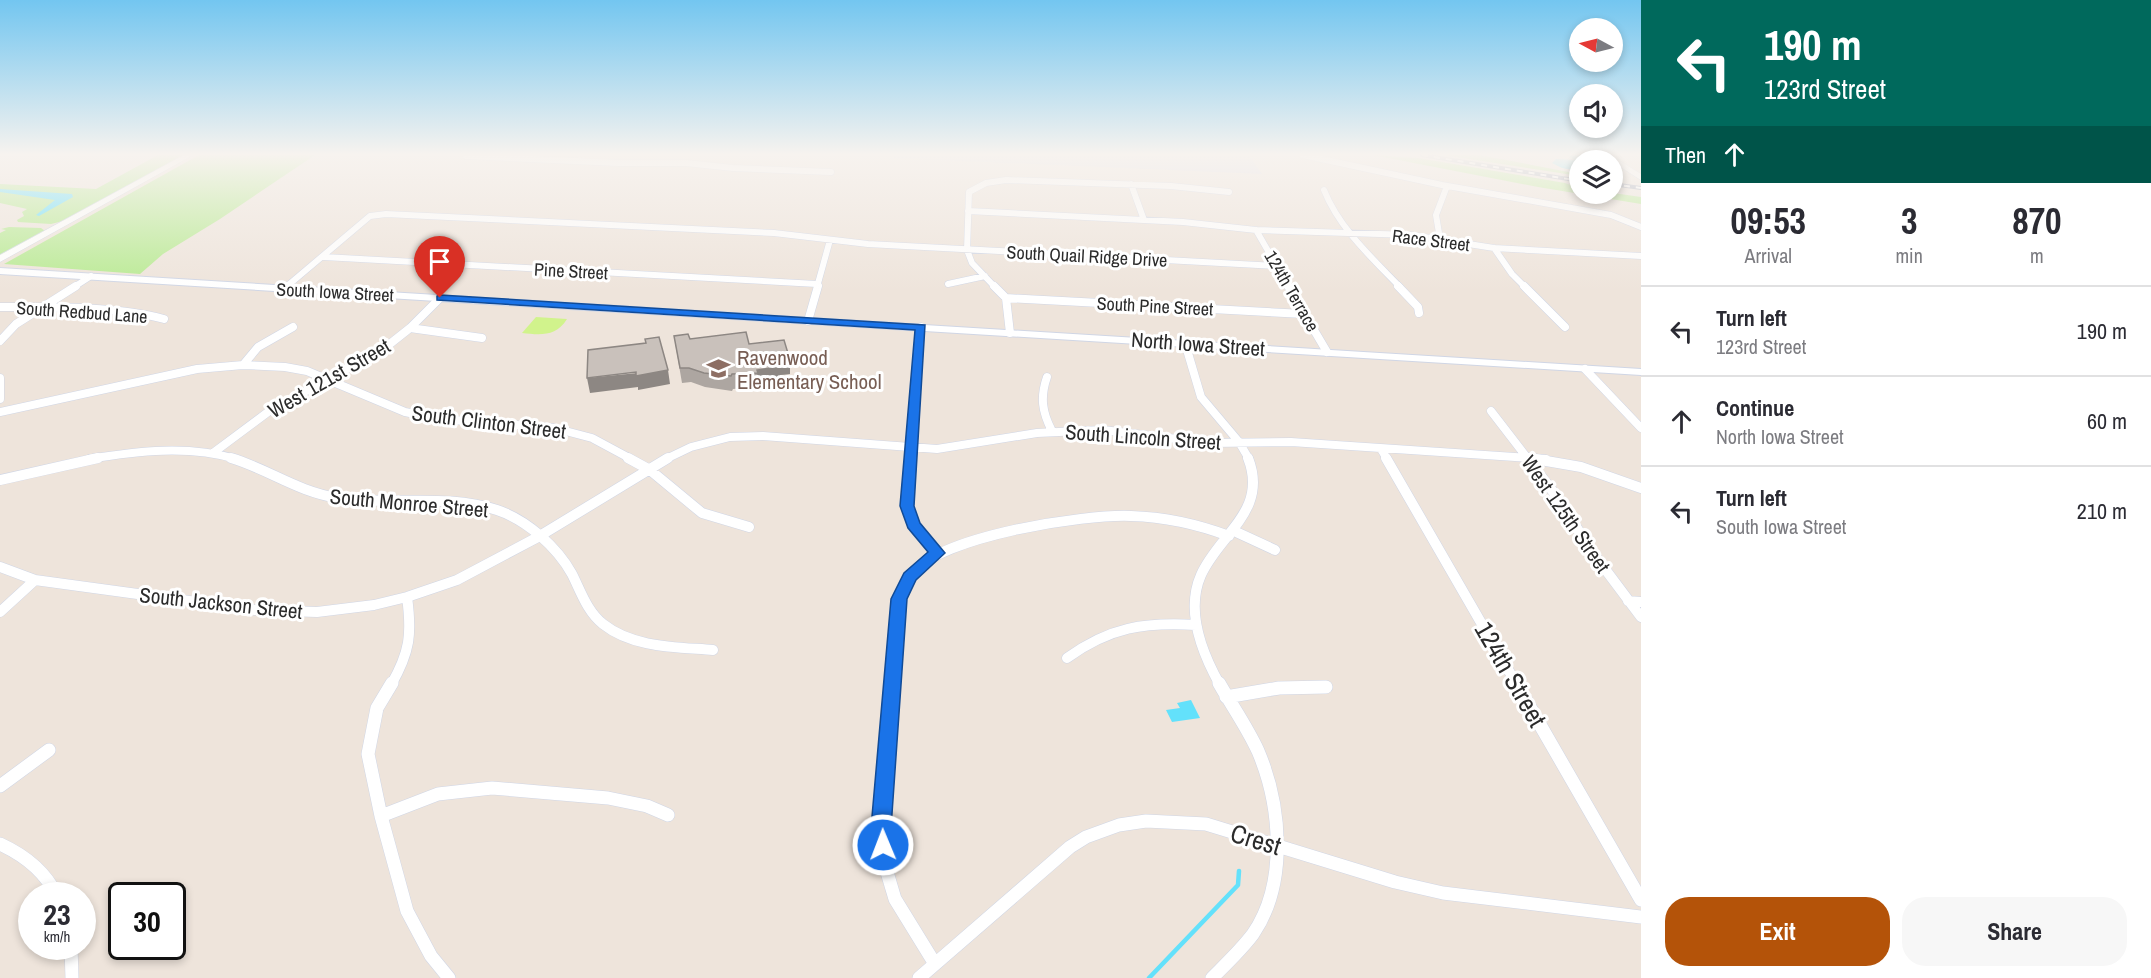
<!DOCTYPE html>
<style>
body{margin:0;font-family:"Archivo Narrow",sans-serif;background:#f7f7f7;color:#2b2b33;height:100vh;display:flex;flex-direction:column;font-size:22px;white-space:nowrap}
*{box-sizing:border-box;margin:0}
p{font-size:20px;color:#7c7c81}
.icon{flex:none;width:33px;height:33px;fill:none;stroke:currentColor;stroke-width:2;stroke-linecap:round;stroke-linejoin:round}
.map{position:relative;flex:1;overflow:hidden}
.drawer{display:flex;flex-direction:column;background:#fff;width:510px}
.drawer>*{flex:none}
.banner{background:#00695c;color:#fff;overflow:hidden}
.needle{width:39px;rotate:277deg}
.tools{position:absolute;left:1569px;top:18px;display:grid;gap:12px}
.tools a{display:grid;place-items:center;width:54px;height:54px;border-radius:50%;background:#fff;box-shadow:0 3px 9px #0003;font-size:30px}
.speed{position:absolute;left:18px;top:882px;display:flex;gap:12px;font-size:30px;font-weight:700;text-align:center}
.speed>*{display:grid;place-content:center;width:78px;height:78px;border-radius:50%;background:#fff;box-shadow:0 3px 9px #0003;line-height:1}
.speed small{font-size:15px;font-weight:400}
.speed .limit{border:3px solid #111;border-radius:9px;background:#fff;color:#111}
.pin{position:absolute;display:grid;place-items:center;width:51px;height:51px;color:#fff;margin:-62px -26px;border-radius:50% 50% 50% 0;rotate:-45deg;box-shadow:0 0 6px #0007}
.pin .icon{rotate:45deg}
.me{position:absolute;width:66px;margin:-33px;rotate:359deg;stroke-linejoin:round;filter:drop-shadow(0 0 4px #0008)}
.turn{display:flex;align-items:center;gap:21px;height:126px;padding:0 24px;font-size:27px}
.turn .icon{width:78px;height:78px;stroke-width:2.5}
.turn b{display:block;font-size:42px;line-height:51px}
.then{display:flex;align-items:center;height:57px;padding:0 24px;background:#0003;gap:12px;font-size:22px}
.eta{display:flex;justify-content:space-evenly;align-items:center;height:102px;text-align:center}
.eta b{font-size:36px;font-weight:800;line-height:42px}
.action{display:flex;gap:12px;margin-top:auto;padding:12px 24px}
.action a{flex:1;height:69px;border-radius:24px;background:#b45309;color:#fff;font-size:24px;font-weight:800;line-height:69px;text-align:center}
.action a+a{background:#f7f7f7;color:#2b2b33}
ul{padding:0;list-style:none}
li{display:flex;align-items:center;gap:18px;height:90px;padding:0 24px;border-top:2px solid #e1e1e2}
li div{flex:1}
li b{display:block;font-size:22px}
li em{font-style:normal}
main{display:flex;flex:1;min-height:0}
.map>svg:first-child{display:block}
.industrial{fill:#dedce6}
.green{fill:#b8ea92}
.pitch{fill:#d1f38c}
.water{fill:#63e1fb}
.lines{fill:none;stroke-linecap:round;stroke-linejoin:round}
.stream{stroke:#63e1fb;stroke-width:4.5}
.minor-far3-casing{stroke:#d0d6e5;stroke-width:7}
.minor-far2-casing{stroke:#d0d6e5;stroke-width:9}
.minor-far1-casing{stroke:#d0d6e5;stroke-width:11}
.minor-casing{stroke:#d0d6e5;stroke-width:14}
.tertiary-casing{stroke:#d0d6e5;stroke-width:2}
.secondary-casing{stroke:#d0d6e5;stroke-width:1}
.minor-far3{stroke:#fff;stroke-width:6}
.minor-far2{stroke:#fff;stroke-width:8}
.minor-far1{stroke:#fff;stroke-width:10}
.minor{stroke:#fff;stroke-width:13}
.tertiary{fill:#fff;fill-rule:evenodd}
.secondary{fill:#fff;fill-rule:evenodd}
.rail-casing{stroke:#9da3b7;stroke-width:4}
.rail{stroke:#fff;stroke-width:2;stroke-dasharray:6;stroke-linecap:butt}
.wall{fill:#ada6a1}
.shaded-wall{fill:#8d8783}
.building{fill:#c9c1bb;stroke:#8d8783;stroke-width:1.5}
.route{fill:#1a73e8;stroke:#114b97;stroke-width:1.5}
.labels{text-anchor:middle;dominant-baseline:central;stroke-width:6;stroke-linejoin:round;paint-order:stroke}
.far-street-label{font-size:18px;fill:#2b2b2b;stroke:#fff}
.street-label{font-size:21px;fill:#2b2b2b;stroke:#fff}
.education-label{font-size:21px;fill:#785e54;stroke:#fff;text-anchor:start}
.near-street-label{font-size:26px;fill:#2b2b2b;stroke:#fff}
</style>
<main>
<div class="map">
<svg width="1641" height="978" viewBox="0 0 1641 978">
<rect width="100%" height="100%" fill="#eee4db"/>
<path class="industrial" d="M895,155H1249L1262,174L894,158Z"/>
<path class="green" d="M158,155H184L63,221L51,224L18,222L17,220L24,216L22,212L27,209L0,203V184L96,189Z
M199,155H315L220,219L163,254L140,274L4,264Z
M1373,155L1418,158L1565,183L1579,188L1580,194L1613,193L1641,197V204L1538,187Z
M1444,155H1480L1579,174V176Z
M9,227L41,228L45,231L0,256V233L6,230L1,229Z"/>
<path class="pitch" d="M536,317L567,319C556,337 540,335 522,333Z"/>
<path class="water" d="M1567,155H1586L1593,159L1579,160V171L1562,168L1552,163L1556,159L1575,160Z
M0,189L72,194L73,197L39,216L36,215L55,200L0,192Z
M1191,700L1200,718L1172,722L1166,710L1180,708L1177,703Z"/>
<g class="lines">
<path class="stream" d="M1149,978L1238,885L1239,871"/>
<defs>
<path id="minor-far3" d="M1303,155L1442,185L1611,215L1641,227
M466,156L619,163H686L733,168L831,172
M1131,184L1144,220
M1324,190C1339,228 1372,258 1400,287
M968,211L1183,222L1256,230L1411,235L1494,248L1641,256
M1256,230L1289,287
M1440,239L1436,215L1447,186
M1494,248L1512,274L1525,287
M324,257L817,284
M948,284L985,276
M74,287L91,276
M286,287L370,216L386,214L774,233L868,244L1278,266
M817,287L830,240
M995,287L972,263L967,250L969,192L986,183L1006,180L1171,186L1229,192"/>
<path id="minor-far2" d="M994,286L1006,298L1010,333
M1288,286L1327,352
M1398,286L1418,307L1419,313
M1524,286L1565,327
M284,289L288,286
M1006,298L1304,314
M0,307C49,307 118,306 164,319
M808,321L818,286
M410,328L482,338
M0,341L16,324L76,286
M1185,343L1201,397L1239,442L1249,459
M243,365L258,347L293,327
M1585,369L1641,428
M1047,377C1040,397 1042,412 1052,431
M0,378V399
M1491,411L1528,459
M0,412L197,369L243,365L285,367L307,371L405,412L440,419L554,428L592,438L631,459
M1381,449L1387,459
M213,453L268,412L386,347L410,328L440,298
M89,459C138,451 188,445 236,459
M666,459L691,447L730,437L763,436L937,449L1037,433L1103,430L1210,443L1291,442L1546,459
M911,459L921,327"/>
<path id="minor-far1" d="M231,458C268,469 298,492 338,498C389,506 447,493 497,510C527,520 557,547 572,574C581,592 587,611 603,624C633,648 677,647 713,650
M628,458L650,470L702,513L749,527
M911,458L907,506L913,524L937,553
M1386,458L1517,685
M1527,458L1558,498L1590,549L1641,617
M1529,458L1581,467L1641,488
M0,480L98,458
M1234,531L1275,550
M0,567L35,580L255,610L317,612L374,605L407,597L457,580L538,537L668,458
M1628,601L1641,602
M0,612L35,580
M1067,658C1110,627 1144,622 1196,625
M391,685C410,652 412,634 407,597
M892,685C895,649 890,604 912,574C940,536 1084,514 1131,516C1165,517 1197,524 1229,536
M1220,685C1202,653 1185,611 1201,575C1219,534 1269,511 1248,458"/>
<path id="minor" d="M392,683L377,708L368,754L381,816L407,911L431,956L449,978
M893,683L881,828L884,862L895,899L935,964
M1516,683L1641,900
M1226,697L1279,688L1326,687
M0,786L49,750
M381,816L438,794L492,788L608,798L647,806L668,815
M0,844C24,855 45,871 57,896
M71,946L72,978
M919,978L1070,847L1086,837L1119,825L1146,821L1206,824L1395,882L1443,893L1641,917
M1212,978C1226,964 1241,950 1253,934C1288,883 1281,805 1258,751C1247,727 1232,706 1219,683"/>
<path id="tertiary" d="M0,268L1641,369V375L0,274Z"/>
<path id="secondary" d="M184,155H193L0,262V255Z
M1602,155H1610L1641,174V180Z"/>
</defs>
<use href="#minor-far3" class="minor-far3-casing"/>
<use href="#minor-far2" class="minor-far2-casing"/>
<use href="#minor-far1" class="minor-far1-casing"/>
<use href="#minor" class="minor-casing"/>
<use href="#tertiary" class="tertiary-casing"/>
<use href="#secondary" class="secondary-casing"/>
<use href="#minor-far3" class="minor-far3"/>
<use href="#minor-far2" class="minor-far2"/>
<use href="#minor-far1" class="minor-far1"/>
<use href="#minor" class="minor"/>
<use href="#tertiary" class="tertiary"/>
<use href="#secondary" class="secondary"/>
<defs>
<path id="rail" d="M1422,155L1580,181
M1612,184L1641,188"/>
</defs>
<use href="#rail" class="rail-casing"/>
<use href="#rail" class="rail"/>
</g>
<path class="wall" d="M674,336L690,339L749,344L790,374L780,375V382L758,384L759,387L733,389L732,391L705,387L691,382L682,383Z"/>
<path class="shaded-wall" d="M790,360V374L780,375V382L758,384L757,370L777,361Z
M668,370L670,384L638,390V387L590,393L587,378Z"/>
<path class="building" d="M746,332L749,344L784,340L790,360L777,361L779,367L757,370L758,373L732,374L731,376L704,373L689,368H680L674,336L688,334L690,339Z
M659,337L668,370L636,376V372L587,378L588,350L646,343L645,339Z"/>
<linearGradient id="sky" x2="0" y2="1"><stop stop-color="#73c6f0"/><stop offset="0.53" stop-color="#f7f3ef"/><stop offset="1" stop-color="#f7f3ef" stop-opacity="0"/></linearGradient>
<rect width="1641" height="291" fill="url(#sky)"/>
<path class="route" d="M440,295L925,325L914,506L920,523L945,553L916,580L907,599L891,828L893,845L890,851L883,854L876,851L871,828L891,599L904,573L928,552L908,528L900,506L915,330L437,300V296Z"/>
<defs>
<symbol id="school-bare" viewBox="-9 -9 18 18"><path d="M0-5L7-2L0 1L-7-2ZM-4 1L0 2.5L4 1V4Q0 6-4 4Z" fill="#8d6e63" stroke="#fff" stroke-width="2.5" paint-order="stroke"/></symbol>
</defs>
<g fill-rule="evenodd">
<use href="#school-bare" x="702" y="352" width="33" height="33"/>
</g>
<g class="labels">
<g class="far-street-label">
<text transform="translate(1431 240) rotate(7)">Race Street</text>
<text transform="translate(1087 256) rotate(3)">South Quail Ridge Drive</text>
<text transform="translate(571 271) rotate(3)">Pine Street</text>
<text transform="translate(1292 291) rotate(60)">124th Terrace</text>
<text transform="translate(335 292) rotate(3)">South Iowa Street</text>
<text transform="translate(1155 306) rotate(3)">South Pine Street</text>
<text transform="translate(82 312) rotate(4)">South Redbud Lane</text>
</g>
<g class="street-label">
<text transform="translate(1198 344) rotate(4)">North Iowa Street</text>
<text transform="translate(329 378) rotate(-30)">West 121st Street</text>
<text transform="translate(489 422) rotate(7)">South Clinton Street</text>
<text transform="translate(1143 437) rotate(4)">South Lincoln Street</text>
<text transform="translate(409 503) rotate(5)">South Monroe Street</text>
<text transform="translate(1566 514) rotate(55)">West 125th Street</text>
<text transform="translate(221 603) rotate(6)">South Jackson Street</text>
</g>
<g class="education-label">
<text x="737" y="357">Ravenwood<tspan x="737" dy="24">Elementary School</tspan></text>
</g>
<g class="near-street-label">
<text transform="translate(1511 674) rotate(60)">124th Street</text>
<text transform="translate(1256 839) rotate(17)">Crest</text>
</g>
</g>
</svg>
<div class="tools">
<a><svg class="needle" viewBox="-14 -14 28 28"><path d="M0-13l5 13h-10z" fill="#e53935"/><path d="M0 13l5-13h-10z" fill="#7c7c81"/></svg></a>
<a><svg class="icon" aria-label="sound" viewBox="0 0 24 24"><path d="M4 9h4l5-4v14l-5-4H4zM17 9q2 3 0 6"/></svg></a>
<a><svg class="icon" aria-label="layers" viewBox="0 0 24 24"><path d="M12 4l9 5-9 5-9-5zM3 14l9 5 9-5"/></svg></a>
</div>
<div class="speed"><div>23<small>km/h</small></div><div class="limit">30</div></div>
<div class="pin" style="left:440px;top:298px;background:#d93025"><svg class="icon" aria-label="arrive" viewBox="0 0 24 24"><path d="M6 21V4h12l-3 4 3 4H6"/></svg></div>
<svg class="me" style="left:883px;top:845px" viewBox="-20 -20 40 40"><circle r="17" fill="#1a73e8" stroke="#fff" stroke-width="3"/><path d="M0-11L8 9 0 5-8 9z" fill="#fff"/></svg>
</div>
<section class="drawer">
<div class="banner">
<div class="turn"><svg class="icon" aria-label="left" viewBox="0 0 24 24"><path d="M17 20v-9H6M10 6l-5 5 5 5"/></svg><div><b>190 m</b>123rd Street</div></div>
<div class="then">Then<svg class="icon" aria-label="ahead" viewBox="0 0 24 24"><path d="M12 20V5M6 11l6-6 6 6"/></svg></div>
</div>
<div class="eta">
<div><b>09:53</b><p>Arrival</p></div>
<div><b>3</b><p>min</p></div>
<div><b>870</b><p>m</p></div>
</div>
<ul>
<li><svg class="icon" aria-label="left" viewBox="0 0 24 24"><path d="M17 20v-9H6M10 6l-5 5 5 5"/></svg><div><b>Turn left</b><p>123rd Street</p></div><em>190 m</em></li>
<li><svg class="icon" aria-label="ahead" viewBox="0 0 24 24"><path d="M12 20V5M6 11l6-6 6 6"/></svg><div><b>Continue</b><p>North Iowa Street</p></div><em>60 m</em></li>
<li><svg class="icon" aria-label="left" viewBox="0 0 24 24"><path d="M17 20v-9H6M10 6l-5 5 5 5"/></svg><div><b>Turn left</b><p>South Iowa Street</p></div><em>210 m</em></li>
</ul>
<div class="action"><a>Exit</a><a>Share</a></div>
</section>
</main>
